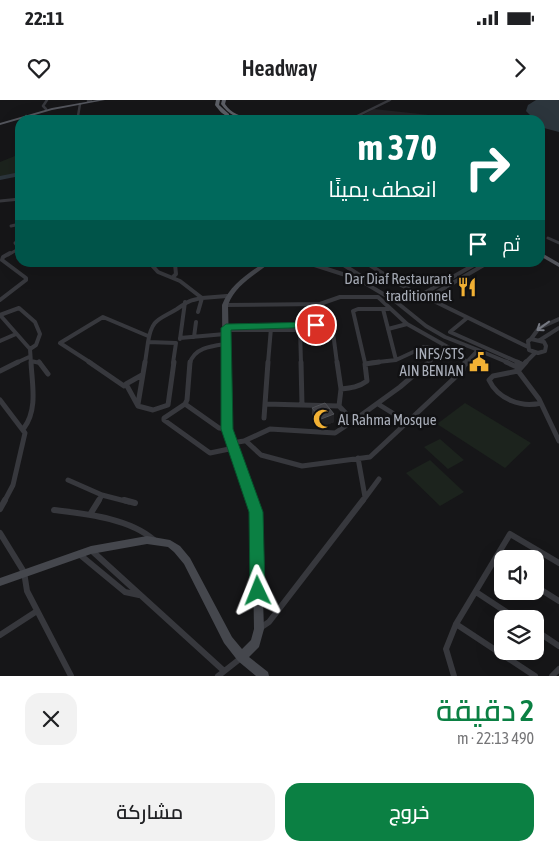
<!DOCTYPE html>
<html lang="ar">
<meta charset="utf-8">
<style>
body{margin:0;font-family:"Asap Condensed",Cairo,sans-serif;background:#f2f2f2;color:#202124;direction:rtl;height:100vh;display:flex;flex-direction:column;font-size:19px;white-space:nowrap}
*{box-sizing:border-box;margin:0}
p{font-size:16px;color:#757577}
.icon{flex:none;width:28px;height:28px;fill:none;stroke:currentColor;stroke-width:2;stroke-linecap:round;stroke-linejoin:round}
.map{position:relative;height:576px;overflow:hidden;direction:ltr}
.panel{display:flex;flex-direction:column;background:#fff;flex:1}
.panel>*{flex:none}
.top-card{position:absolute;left:15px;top:15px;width:530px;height:152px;border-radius:15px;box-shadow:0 5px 20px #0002;direction:rtl;background:#00695c;color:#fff;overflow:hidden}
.buttons{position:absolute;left:494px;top:450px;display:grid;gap:10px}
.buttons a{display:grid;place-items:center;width:50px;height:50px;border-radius:10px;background:#fff;box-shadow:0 5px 20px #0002;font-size:25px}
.pin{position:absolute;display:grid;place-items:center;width:42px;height:42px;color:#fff;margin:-21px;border:2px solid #fff;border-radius:50%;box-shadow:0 1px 5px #0007}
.me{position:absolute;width:55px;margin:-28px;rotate:358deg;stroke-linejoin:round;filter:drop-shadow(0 0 4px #0008)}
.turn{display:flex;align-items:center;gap:18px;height:105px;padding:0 25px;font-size:22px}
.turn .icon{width:65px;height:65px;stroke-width:2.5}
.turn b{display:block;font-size:35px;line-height:42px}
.then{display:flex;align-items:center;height:48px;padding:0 25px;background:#0003;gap:10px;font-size:19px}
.round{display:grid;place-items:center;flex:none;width:52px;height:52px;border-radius:15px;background:#f2f2f2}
.head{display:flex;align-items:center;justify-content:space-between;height:85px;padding:0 25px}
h1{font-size:30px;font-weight:600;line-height:38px;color:#0b8043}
.primary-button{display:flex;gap:10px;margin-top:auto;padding:10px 25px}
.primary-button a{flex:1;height:58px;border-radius:15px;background:#0b8043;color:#fff;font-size:20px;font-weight:600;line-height:58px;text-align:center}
.primary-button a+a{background:#f2f2f2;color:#202124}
.status{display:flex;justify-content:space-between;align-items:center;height:35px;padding:0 25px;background:#fff;direction:ltr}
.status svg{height:14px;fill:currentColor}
header{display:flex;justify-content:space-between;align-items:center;height:65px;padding:0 25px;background:#fff;font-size:22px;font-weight:600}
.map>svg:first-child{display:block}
.built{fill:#222225}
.green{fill:#1c231d}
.water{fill:#2c353c}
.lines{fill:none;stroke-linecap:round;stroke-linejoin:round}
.river{fill:#2c353c;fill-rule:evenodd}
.minor-far4{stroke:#37383d;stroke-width:2.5}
.minor-far3{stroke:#37383d;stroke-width:3}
.minor-far2{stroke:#37383d;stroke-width:4}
.minor-far1{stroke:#37383d;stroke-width:5}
.minor{stroke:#37383d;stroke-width:6}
.secondary{fill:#45474d;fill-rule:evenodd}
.primary{fill:#53555c;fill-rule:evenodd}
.trunk{fill:#5b5e65;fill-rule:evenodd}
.wall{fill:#323236}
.shaded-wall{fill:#212124}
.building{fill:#3f3f44;stroke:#4f5156}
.oneway{stroke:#757881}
.route{fill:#0b8043;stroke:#07532c}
.labels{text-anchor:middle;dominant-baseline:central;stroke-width:5;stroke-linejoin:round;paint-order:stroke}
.poi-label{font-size:15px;fill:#a8adb8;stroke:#111113;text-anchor:end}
</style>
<div class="status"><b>22:11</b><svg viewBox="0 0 49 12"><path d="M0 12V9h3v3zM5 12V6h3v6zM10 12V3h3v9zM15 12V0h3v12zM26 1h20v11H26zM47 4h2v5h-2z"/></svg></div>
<header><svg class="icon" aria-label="forward" viewBox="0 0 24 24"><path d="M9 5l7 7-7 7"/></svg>Headway<svg class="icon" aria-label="heart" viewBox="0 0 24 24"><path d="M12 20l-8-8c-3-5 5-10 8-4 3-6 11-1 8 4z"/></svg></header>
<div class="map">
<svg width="559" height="576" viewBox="0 0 559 576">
<rect width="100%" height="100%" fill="#161618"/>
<path class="built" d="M374,9L447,17L451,20H354Z"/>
<path class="green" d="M20,54V73L0,77V62Z
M465,303L531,343L505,368L437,324Z
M440,339L464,360L448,369L424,347Z
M430,360L464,392L440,406L406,373Z"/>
<path class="water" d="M536,0H559V32L540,27V20H535L526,11L528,5Z"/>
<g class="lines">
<path class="river" d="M20,72V76L0,80V76Z"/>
<path class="minor-far4" d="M88,1L91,0
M46,9L43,6L47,0
M26,16L36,20
M78,16L80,4
M349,20L390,0"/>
<path class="minor-far3" d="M0,101L20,99
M11,126L20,124
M548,138L559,143
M19,149L15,143L20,138
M8,155L20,148"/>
<path class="minor-far2" d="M149,162L158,172L180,181L202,198L227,196
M305,162L358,179L395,201L426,226L445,237L478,250L466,263
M339,162L372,183
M365,162L399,184L528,247
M345,166L354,162
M173,177L176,174L175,164
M421,195L479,162
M427,198L489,162
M0,200L26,180V178L2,160L3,157L10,153
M225,205L320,204L340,197H378L407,224L462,255L466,263
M383,209L396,260
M0,215L30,249L31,263
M0,215L19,208L35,222L40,234L36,245L30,249
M467,218L450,232L520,263
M226,227L332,225L337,263
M300,229L301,263
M388,229L407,224
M226,230H333
M194,237L196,222
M180,238L225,234
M180,239L185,202
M531,239L544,242L546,246L545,251L538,253L529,250L528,241Z
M531,239L539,228L559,219
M540,240L559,228
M0,241L16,234
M478,250L509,263
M31,261L40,263
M16,263L29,257
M91,263L60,243L103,217L148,236
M145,263L148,242
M173,263L176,243L148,242C152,218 159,220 177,209C189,201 187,201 202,198L198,212
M190,263C194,248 211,246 225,244
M268,263L271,228
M365,263L353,211L358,209H389
M369,263L396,260L424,247L441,249
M428,263L443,248
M525,263L535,253"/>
<path class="minor-far1" d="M39,262L48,274
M89,262L124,286L126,284L138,306L153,310L168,305L174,262
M190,262L187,300L185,304L164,318V320L210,353L234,348
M301,262L302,305
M337,262L341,289
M506,262L519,268
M517,262L523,265
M526,262L518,271L539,299L559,341
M466,264L468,262
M0,271L18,262
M518,271L493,276L489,280C498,299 521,308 541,303
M126,284L142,275
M0,300L25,333L13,385L4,402
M138,304L145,262
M185,304L219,328L227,329
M266,304L339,306
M378,304L407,322
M264,318L268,262
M353,321L400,287L429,262
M24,328C38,309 32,284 31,262
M247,342L261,355L302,366L370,357L463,270L465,262
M232,343L244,341L270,329L335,333L353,321L339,306L341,289C351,288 359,287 367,281L365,264L379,262
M358,358L365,397
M68,380L102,395
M98,402L102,395L129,402
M362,402L379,379"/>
<path class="minor" d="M124,400L135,403
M0,409L5,400
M54,410C86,414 129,418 154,440
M91,413L99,400
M0,433L24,472L27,491L71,576
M91,450L224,571
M79,454L125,492L139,495
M494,462L502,467
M535,486L559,501
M476,492L517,519
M456,524L535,576
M260,528L269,522L363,400
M535,530L559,546
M0,535L37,511
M218,576L241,558
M454,576L446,549L456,524L510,434L559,463
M552,576L559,569"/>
<path class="secondary" d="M265,162H271C255,175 236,184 228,205L231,329L260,412L264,529L259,547L249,557L268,572L269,576H256L238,561L224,543L184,464L174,452L168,447L147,444L91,454L0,486V478L91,446L147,436L170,440L180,446L190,458L232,537L242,549L251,540L254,529L252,412L223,329L222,205C230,185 247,174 265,162Z"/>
<path class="primary" d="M97,0H105L52,10L0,25V23L52,8Z
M540,152L559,163V167L540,156Z"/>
<path class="trunk" d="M216,0H220L219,5L229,14V16C223,16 219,10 215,5Z
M222,0H226L225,4C231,14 241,15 251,20C239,20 228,14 221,4Z"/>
</g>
<path class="wall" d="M312,308L334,314V322L321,327L312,315Z"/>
<path class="shaded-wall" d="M334,314V322L321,327V319Z"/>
<path class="building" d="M325,303L334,314L321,319L312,308Z"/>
<defs><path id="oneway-shaft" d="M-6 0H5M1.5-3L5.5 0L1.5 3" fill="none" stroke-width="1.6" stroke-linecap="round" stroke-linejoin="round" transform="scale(1.25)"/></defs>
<use class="oneway" href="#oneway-shaft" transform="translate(543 226) rotate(144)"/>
<path class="route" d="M316,222L320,223V227L231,230L233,329L263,412L265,491L263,496L258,498L252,496L250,491L249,412L221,329V228L226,224Z"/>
<defs>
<symbol id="restaurant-bare" viewBox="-9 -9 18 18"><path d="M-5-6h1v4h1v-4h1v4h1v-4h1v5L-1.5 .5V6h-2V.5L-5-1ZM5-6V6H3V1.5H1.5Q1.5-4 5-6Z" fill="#f2b134" stroke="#111113" stroke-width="2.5" paint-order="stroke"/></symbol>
<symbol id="civic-bare" viewBox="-9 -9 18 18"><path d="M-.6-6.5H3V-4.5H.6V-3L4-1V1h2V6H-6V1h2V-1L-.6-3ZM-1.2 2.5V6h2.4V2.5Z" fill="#f2b134" stroke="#111113" stroke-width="2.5" paint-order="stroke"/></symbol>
<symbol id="mosque-bare" viewBox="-9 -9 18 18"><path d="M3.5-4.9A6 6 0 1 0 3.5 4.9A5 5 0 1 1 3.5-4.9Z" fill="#f2b134" stroke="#111113" stroke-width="2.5" paint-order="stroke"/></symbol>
</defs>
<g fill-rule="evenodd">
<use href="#restaurant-bare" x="453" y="173" width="28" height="28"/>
<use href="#civic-bare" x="465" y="248" width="28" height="28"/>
<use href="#mosque-bare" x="309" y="305" width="28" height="28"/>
</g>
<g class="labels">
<g class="poi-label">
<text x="452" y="178">Dar Diaf Restaurant<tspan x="452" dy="17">traditionnel</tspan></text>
<text x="464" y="253">INFS/STS<tspan x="464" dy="17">AIN BENIAN</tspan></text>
<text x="338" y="319" text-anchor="start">Al Rahma Mosque</text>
</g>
</g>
</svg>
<div class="buttons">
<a><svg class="icon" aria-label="sound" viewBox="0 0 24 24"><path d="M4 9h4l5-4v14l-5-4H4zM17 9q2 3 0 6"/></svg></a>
<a><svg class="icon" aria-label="layers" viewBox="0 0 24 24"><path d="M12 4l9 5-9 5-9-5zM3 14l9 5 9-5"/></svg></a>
</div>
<div class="pin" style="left:316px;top:225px;background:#d93025"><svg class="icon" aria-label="arrive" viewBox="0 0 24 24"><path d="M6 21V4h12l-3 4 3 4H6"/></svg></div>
<svg class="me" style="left:258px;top:491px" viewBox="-20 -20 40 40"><path d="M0-17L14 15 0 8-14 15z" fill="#0b8043" stroke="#fff" stroke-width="4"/></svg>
<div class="top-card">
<div class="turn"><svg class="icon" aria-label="right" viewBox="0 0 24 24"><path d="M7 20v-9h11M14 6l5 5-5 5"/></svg><div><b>370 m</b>انعطف يمينًا</div></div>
<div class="then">ثم<svg class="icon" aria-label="arrive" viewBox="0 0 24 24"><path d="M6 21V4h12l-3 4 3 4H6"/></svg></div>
</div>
</div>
<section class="panel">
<div class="head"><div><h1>2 دقيقة</h1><p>490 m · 22:13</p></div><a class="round"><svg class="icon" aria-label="close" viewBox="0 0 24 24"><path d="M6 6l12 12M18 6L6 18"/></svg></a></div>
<div class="primary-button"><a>خروج</a><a>مشاركة</a></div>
</section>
